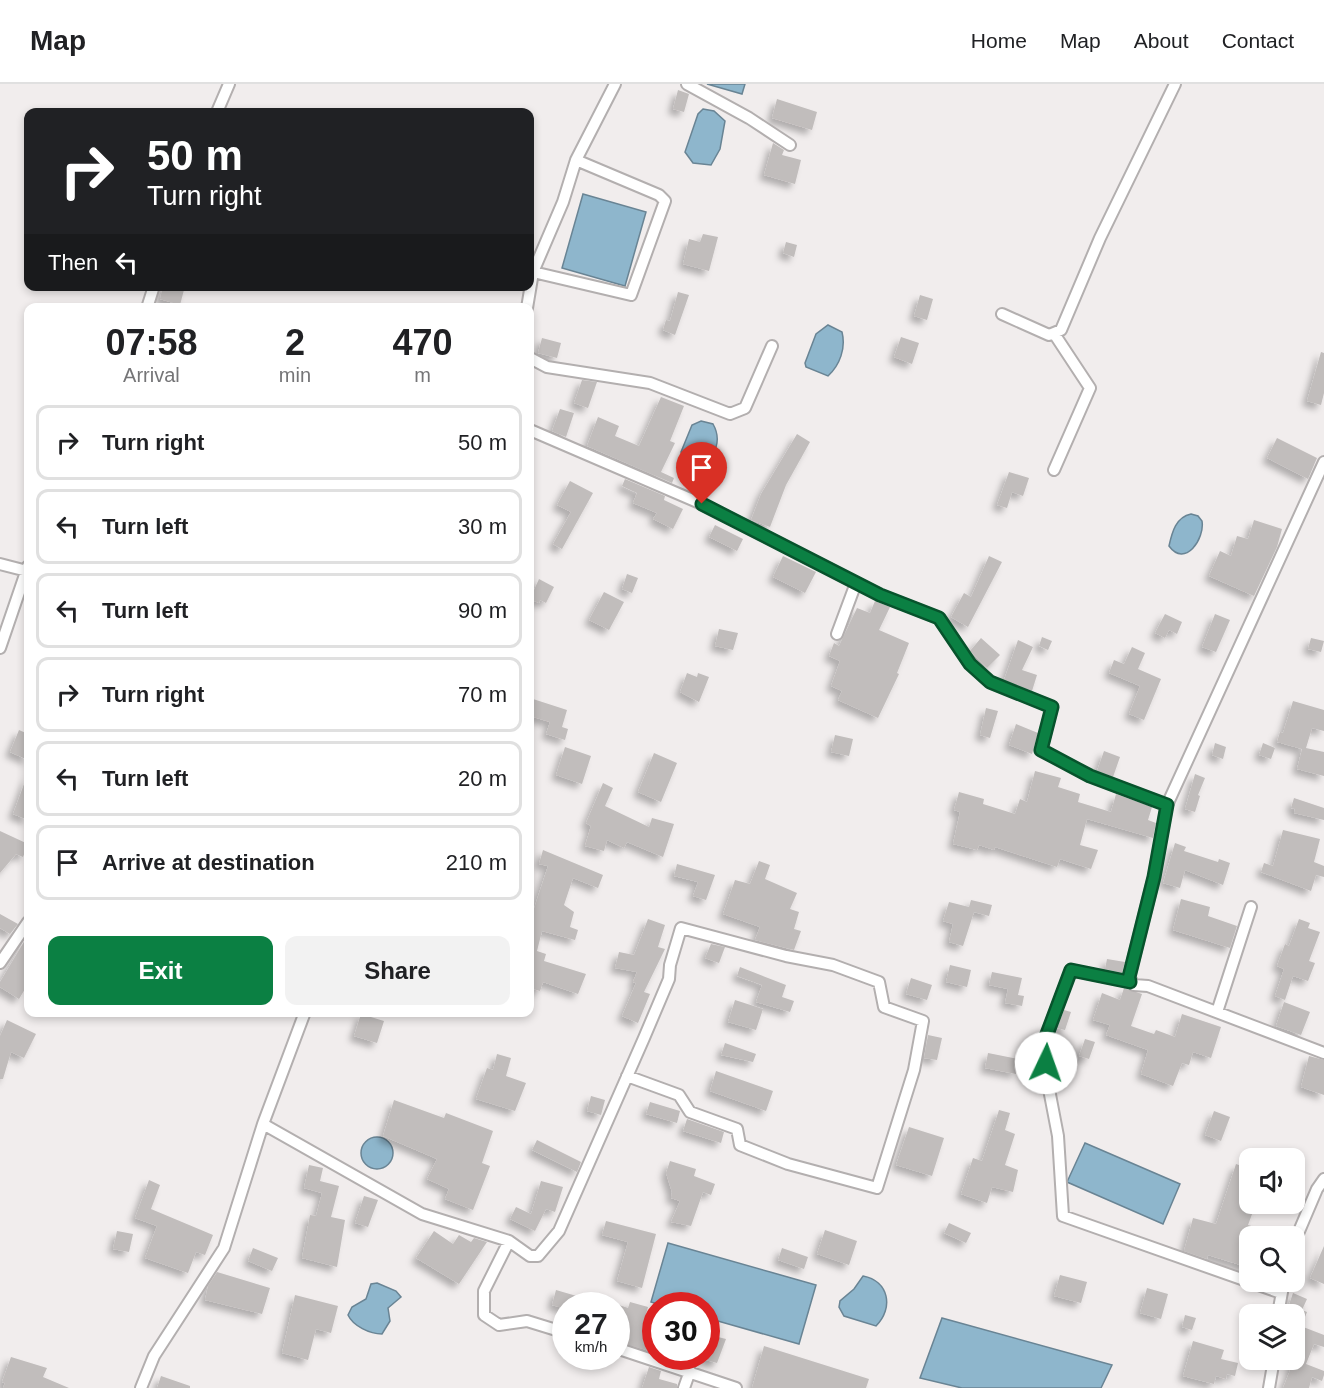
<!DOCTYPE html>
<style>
body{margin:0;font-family:Helvetica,sans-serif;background:#f2f2f2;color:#202124;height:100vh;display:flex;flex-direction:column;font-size:22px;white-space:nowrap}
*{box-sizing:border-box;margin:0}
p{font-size:20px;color:#757577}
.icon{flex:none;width:33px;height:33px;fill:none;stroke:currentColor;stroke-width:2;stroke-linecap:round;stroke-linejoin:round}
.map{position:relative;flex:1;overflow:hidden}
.sheet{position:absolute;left:24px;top:219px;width:510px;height:714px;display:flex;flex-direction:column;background:#fff;border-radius:12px;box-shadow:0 3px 9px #0003}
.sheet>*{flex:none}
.hud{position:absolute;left:24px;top:24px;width:510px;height:183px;border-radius:12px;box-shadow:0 3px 9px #0003;background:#202124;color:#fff;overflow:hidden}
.controls{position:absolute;left:1239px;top:1064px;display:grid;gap:12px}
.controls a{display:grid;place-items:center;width:66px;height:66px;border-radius:12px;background:#fff;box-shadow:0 3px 9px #0003;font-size:30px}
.speed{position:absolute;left:552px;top:1208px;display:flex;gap:12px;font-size:30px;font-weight:700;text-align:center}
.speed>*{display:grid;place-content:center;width:78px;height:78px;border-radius:50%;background:#fff;box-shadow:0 3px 9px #0003;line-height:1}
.speed small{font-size:15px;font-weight:400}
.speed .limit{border:9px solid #d22;background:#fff;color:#111}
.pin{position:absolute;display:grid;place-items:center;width:51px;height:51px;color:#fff;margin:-62px -26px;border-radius:50% 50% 50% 0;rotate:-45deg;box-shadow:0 0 6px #0007}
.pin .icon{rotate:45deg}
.me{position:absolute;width:66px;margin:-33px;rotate:3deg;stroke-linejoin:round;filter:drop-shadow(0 0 4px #0008)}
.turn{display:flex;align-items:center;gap:21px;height:126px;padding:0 24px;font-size:27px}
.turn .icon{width:78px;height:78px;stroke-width:2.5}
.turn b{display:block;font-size:42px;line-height:51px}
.then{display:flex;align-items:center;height:57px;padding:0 24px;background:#0003;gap:12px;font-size:22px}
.eta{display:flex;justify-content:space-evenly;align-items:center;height:102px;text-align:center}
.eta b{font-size:36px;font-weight:800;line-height:42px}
.action{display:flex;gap:12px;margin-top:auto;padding:12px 24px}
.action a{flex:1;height:69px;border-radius:12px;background:#0b8043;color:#fff;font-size:24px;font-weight:800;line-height:69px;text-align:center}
.action a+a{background:#f2f2f2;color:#202124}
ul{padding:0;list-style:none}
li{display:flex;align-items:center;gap:18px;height:75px;margin:0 12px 9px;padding:0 12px;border:3px solid #e0e0e0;border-radius:12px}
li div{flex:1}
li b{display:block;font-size:22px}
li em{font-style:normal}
header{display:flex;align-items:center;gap:36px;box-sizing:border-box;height:84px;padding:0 30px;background:#fff;border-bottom:2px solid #e0e0e0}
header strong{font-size:28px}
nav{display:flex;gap:33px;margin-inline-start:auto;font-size:21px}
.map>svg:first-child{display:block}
.water{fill:#8eb6cc;stroke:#698494;stroke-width:1.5}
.building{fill:#c1bdbc;filter:url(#shadow)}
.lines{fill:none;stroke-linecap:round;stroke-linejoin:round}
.minor-casing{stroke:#b3afaf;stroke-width:14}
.minor{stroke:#fff;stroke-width:10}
.route-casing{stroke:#07532c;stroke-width:15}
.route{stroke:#0b8043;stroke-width:10}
</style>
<header>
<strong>Map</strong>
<nav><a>Home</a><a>Map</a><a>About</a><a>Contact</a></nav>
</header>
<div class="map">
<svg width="1324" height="1304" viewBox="0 0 1324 1304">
<defs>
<filter id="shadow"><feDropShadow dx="-5" dy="5" stdDeviation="3" flood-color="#0004"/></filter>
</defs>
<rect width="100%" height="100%" fill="#f1eded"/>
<path class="water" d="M707,0H745L742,10Z
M703,25L714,27L725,37L720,65L711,81L693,79L685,68L698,30Z
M583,110L646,128L625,202L562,184Z
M828,241L842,248C846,264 840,281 828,292L806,283L805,279L816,250Z
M701,337L713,340C722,356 716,372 701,381L683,373L681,368L692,341Z
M1191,430L1198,432L1202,437C1205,455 1185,484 1169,462C1172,448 1176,433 1191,430Z
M361 1069a16 16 0 1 1 32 0a16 16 0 1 1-32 0Z
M1085,1059L1180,1100L1163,1140L1067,1098Z
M668,1159L816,1201L799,1260L707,1234L706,1221H661L651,1218Z
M863,1192C889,1197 894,1224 876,1242L844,1232L839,1223L840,1217L854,1205Z
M377,1199L396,1207L401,1213L388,1224L390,1237L382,1250C370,1250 353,1242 348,1231L352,1223L366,1215L371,1200Z
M942,1234L1112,1281L1101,1304H962L920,1294Z"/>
<path class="building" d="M678,6L689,10L684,28L673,25Z
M777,15L817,28L812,46L772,34Z
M773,59L784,66L782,71L801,76L795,100L764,91Z
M703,150L718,153L709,187L683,180L689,155L700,158Z
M786,158L797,161L794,173L783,169Z
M163,202H185L180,221L160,215Z
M678,208L689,211L675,251L663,246L666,236L670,237Z
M920,211L933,215L927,236L914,232Z
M901,253L919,259L912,280L894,273Z
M542,254L561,259L557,274L538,269Z
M1321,268L1324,269V309L1321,321L1307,317Z
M582,296L597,298L588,324L574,319Z
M661,313L684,322L670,357L675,359L661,388L674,394L672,399L587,362L598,333L619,342L615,352L639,362Z
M560,325L574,329L566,353L552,347Z
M797,350L810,358L786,401L770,443L751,436L761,410Z
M1277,354L1317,374L1308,395L1267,374Z
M1009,388L1029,394L1023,412L1012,408L1007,424L997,421Z
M625,395L665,412L664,416L683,425L673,445L653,435L657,429L633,419L637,409L622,402Z
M570,397L593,409L562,465L553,460L571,428L557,421Z
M1254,436L1282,445L1277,463L1254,512L1209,492L1220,467L1231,472L1237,452L1248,455Z
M715,441L743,455L737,467L709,453Z
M783,472L816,488L805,509L773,493Z
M989,472L1002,478L968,543L951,533L964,509L971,513Z
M627,490L638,494L632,509L622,505Z
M539,495L554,503L546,519L540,516L539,519L530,515Z
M604,508L624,518L609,546L589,536Z
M875,517L890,523L879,546L909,559L897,589L899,590L878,634L838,616L842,607L831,602L840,577L829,572L834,559L839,562L857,524L870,529Z
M1165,530L1182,538L1177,550L1169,546L1165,554L1155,549Z
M1215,530L1230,536L1216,568L1202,563Z
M719,545L738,549L733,566L715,562Z
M1042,553L1052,557L1048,566L1039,562Z
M981,554L1000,571L987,584L970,567Z
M1311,554L1324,557L1321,568L1308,565Z
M1018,556L1033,563L1022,586L1037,591L1032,607L1004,596Z
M1132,563L1145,569L1138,585L1161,595L1144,636L1129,630L1140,602L1109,589L1114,576L1124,580Z
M687,589L697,593L698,589L709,593L699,618L680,608Z
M533,615L567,626L562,643L568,645L565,656L546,650L550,638L530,632Z
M1293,617L1324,626V647L1312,644L1306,664L1324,668V692L1297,685L1302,665L1277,658L1280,648L1283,649Z
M986,624L998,627L990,654L980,651Z
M1016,640L1038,649L1032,670L1009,661Z
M19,646L28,650V676L10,668Z
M835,651L853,655L849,672L831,668Z
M1215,659L1226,663L1223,675L1212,671Z
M1263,659L1275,664L1271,675L1259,671Z
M565,663L591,672L582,700L556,691Z
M1104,667L1120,673L1113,693L1097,687Z
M654,669L677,679L661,718L638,708Z
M1035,687L1061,694L1058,703L1080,710L1078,718L1111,728L1116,710L1152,723L1148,736L1156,739L1153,754L1087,735L1080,761L1098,766L1091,785L1060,775L1057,783L995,763L994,766L979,761L977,766L953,760L960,728L954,726L959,708L984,715L983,720L1015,730L1020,715L1027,718Z
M1195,690L1205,694L1198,711L1200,712L1195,728L1185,725Z
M27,692H28V736L13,730Z
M603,699L613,704L605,722L649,743L652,734L674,740L663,773L627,758L624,764L607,756L604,767L585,762L591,742L586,739Z
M1294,714L1324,724V736L1294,729L1295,725L1291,724Z
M1283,746L1320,755L1314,778L1324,782V793L1316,791L1311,807L1261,788L1264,779L1273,782Z
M0,747L28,760L23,773L16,770L0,789Z
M1175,759L1186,763L1184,767L1218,778L1219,775L1230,779L1223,801L1185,786L1180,804L1163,799Z
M543,766L603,791L598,804L573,794L564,821L574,828L570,843L578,846L575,856L542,847L537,867L546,870L544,877L586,890L578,910L543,898L540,907L530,904L532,842L530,837L548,782L539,780Z
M759,777L770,781L765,795L797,809L790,825L799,828L794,845L801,847L794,866L755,856L760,843L723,830L735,796L750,800Z
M677,780L715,791L706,816L693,812L698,798L674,792Z
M1181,815L1210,823L1208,832L1237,842L1230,864L1173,846Z
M971,816L992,821L989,832L974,828L963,862L949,858L953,840L943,837L949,818L969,823Z
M0,830L18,840L10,850L0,844Z
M648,835L665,841L658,863L665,865L644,908L650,910L638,939L622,932L636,899L633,898L637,888L615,884L619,868L634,871Z
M1299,835L1310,839L1308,844L1320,848L1309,877L1315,879L1308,897L1293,892L1285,916L1275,912L1284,885L1277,882L1285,860L1289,862Z
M28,851V900L19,915L0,903V898Z
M711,860L725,863L719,879L705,874Z
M1107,875L1125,878L1122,889L1105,885Z
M950,881L971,886L967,903L946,898Z
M740,883L786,901L782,913L794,917L790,928L756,918L762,901L737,892Z
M992,888L1022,894L1018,911L1024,912L1022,922L1005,919L1008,905L989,901Z
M911,894L932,901L927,916L906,910Z
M1124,904L1142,910L1131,942L1154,950L1156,946L1175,953L1182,930L1221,943L1211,974L1193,968L1189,981L1182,979L1173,1002L1141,990L1148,966L1106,951L1110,941L1093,936L1102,909L1120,916Z
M735,916L763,925L756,946L728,938Z
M1284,918L1310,928L1301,951L1276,942Z
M1064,926L1071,928L1065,946L1057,944Z
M361,930L384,937L377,959L354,952Z
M7,936L36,950L24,974L11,968L3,995H0V952Z
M928,951L942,954L937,976L924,974Z
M1085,955L1095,958L1089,975L1079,972Z
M725,959L756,970L753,978L721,971Z
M988,969L1018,975L1016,990L985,984Z
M497,970L511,974L506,992L526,999L515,1027L476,1015L487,984L493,986Z
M1309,972L1324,976V1011L1301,1003Z
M716,987L773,1007L766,1027L710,1007Z
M591,1012L605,1016L601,1031L587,1027Z
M394,1016L444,1034L446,1029L493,1047L482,1079L490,1082L473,1126L445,1115L449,1105L427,1095L437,1075L383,1052Z
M650,1018L680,1027L677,1039L646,1030Z
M999,1026L1010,1029L1005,1046L1015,1050L1005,1081L1018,1086L1013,1108L992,1103L987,1119L961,1110L973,1074L982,1077Z
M1214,1027L1230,1033L1221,1057L1205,1051Z
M687,1035L724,1048L721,1059L683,1047Z
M909,1043L944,1054L932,1092L896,1081Z
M537,1056L581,1078L577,1088L532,1066Z
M670,1077L696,1085L694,1092L715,1100L711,1111L703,1108L691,1142L671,1138L680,1117L671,1114L672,1108L666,1089Z
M1236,1080L1250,1085V1098L1242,1117L1255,1122L1248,1141L1255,1143L1253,1152H1250V1184L1208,1171L1207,1175L1184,1167L1193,1134L1216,1140Z
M309,1081L323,1084L320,1097L339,1102L331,1133L345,1136L337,1183L302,1174L310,1131L316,1132L322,1109L304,1104Z
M149,1096L160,1101L151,1125L213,1151L205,1171L196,1168L188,1189L145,1174L157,1142L135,1134Z
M541,1097L563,1103L555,1128L546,1125L535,1147L510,1135L516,1123L531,1130Z
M364,1112L378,1116L368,1143L355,1139Z
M606,1137L656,1150L642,1204L617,1197L628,1158L602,1151Z
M949,1139L971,1149L966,1159L944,1149Z
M825,1146L857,1157L849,1181L817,1170Z
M117,1147L133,1150L129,1168L113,1165Z
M434,1147L453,1160L459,1151L471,1158L474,1154L487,1158L459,1200L416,1174Z
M1324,1162V1200L1310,1194Z
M253,1164L278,1174L272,1187L248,1177Z
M782,1164L808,1173L804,1185L778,1176Z
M217,1188L270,1204L262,1230L205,1216L208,1202Z
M1060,1191L1087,1198L1081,1219L1054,1212Z
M1147,1204L1168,1210L1161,1235L1140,1229Z
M556,1206L597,1218L596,1221H566V1225L552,1221Z
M1293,1209L1307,1215L1302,1226L1307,1228L1303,1238L1294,1235V1230H1286Z
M295,1211L338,1222L331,1249L316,1245L308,1276L282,1269Z
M630,1218L648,1223L646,1230L656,1233V1269L616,1257V1220L628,1224Z
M1185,1231L1196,1234L1192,1246L1182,1243Z
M1298,1241L1324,1251V1263L1314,1260L1306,1280L1324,1287V1291L1322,1297L1312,1293L1309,1304H1283L1301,1259L1294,1256Z
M706,1250L726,1255L717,1279L706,1276Z
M1193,1257L1224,1266L1221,1275L1238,1279L1235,1292L1227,1290L1226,1295L1216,1292L1214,1300L1183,1292Z
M764,1262L869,1295L866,1304H752Z
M11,1273L47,1284L43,1293L69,1304H3L5,1299L2,1298Z
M649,1283L661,1287L659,1295L677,1300V1304H642Z
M161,1292L190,1302V1304H157Z"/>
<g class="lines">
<defs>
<path id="minor" d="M687,0L749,34L790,61
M217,28L229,0
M533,188L631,211L665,117L659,111L576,76
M147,224L154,202
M527,224L533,188L563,118L576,76L615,0
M1002,230L1049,251L1061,246L1100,154L1175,0
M530,274L547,283L650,299L730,330L745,324L772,262
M530,346L702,420L880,511L939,534L970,580L990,598L1052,623L1041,666L1090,692L1167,721
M1324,378L1167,721L1154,793L1129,893L1134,901L1148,902L1324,969
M1054,386L1090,304L1055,251
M0,480L27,487
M837,550L856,499
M0,564L28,482
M0,879L28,838
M1130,898L1071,886L1044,958L1048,1000L1058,1052L1063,1132L1281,1209
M1217,928L1251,823
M263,1040L422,1130L509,1157L530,1172H538L559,1147L644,954L669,895L670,881L681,844L786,872L833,881L879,898L884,923L923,937L914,986L877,1104L788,1080L740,1061L737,1045L690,1028L679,1011L627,992
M509,1157L484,1207V1231L499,1241L527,1237L566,1249
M1294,1159L1317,1105L1324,1095
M1278,1230L1284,1197
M616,1264L736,1304
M141,1304L154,1272L224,1164L263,1040L305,928
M684,1304L690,1287
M1269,1304L1274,1275"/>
</defs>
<use href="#minor" class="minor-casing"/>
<use href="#minor" class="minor"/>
</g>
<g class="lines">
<defs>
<path id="route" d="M702,420L880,511L939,534L970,580L990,598L1052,623L1041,666L1090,692L1167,721L1154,793L1129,893L1130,898L1071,886L1044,958L1046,979"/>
</defs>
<use href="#route" class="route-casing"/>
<use href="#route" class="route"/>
</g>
</svg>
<div class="controls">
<a><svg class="icon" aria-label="sound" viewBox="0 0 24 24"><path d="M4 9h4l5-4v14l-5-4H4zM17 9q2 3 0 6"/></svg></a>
<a><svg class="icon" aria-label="search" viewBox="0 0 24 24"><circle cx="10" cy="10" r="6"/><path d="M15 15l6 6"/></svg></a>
<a><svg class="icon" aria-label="layers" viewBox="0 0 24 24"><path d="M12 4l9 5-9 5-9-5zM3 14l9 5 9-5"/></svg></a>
</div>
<div class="speed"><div>27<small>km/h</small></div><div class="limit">30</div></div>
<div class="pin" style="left:702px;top:420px;background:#d93025"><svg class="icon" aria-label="arrive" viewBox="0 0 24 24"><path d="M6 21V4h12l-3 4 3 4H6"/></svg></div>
<svg class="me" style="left:1046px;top:979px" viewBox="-20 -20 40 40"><circle r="19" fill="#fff"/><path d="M0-13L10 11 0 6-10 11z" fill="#0b8043"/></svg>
<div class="hud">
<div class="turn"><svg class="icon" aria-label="right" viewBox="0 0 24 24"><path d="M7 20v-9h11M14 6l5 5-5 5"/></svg><div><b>50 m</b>Turn right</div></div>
<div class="then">Then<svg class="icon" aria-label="left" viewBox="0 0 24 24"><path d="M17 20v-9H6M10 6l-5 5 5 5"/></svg></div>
</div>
<section class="sheet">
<div class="eta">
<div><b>07:58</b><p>Arrival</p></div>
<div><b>2</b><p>min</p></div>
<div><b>470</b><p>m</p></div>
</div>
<ul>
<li><svg class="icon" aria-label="right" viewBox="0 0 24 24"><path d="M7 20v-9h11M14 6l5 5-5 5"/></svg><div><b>Turn right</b></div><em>50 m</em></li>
<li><svg class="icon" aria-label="left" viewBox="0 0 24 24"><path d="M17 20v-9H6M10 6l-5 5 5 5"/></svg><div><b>Turn left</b></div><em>30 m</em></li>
<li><svg class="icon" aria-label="left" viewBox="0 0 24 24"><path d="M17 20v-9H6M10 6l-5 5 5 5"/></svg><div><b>Turn left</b></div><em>90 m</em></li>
<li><svg class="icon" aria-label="right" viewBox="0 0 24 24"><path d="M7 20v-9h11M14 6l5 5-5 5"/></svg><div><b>Turn right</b></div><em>70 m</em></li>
<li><svg class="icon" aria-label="left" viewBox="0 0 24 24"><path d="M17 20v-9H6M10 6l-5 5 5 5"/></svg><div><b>Turn left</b></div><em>20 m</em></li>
<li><svg class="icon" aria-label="arrive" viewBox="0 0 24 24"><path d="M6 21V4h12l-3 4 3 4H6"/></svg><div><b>Arrive at destination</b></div><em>210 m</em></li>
</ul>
<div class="action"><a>Exit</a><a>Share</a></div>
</section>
</div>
